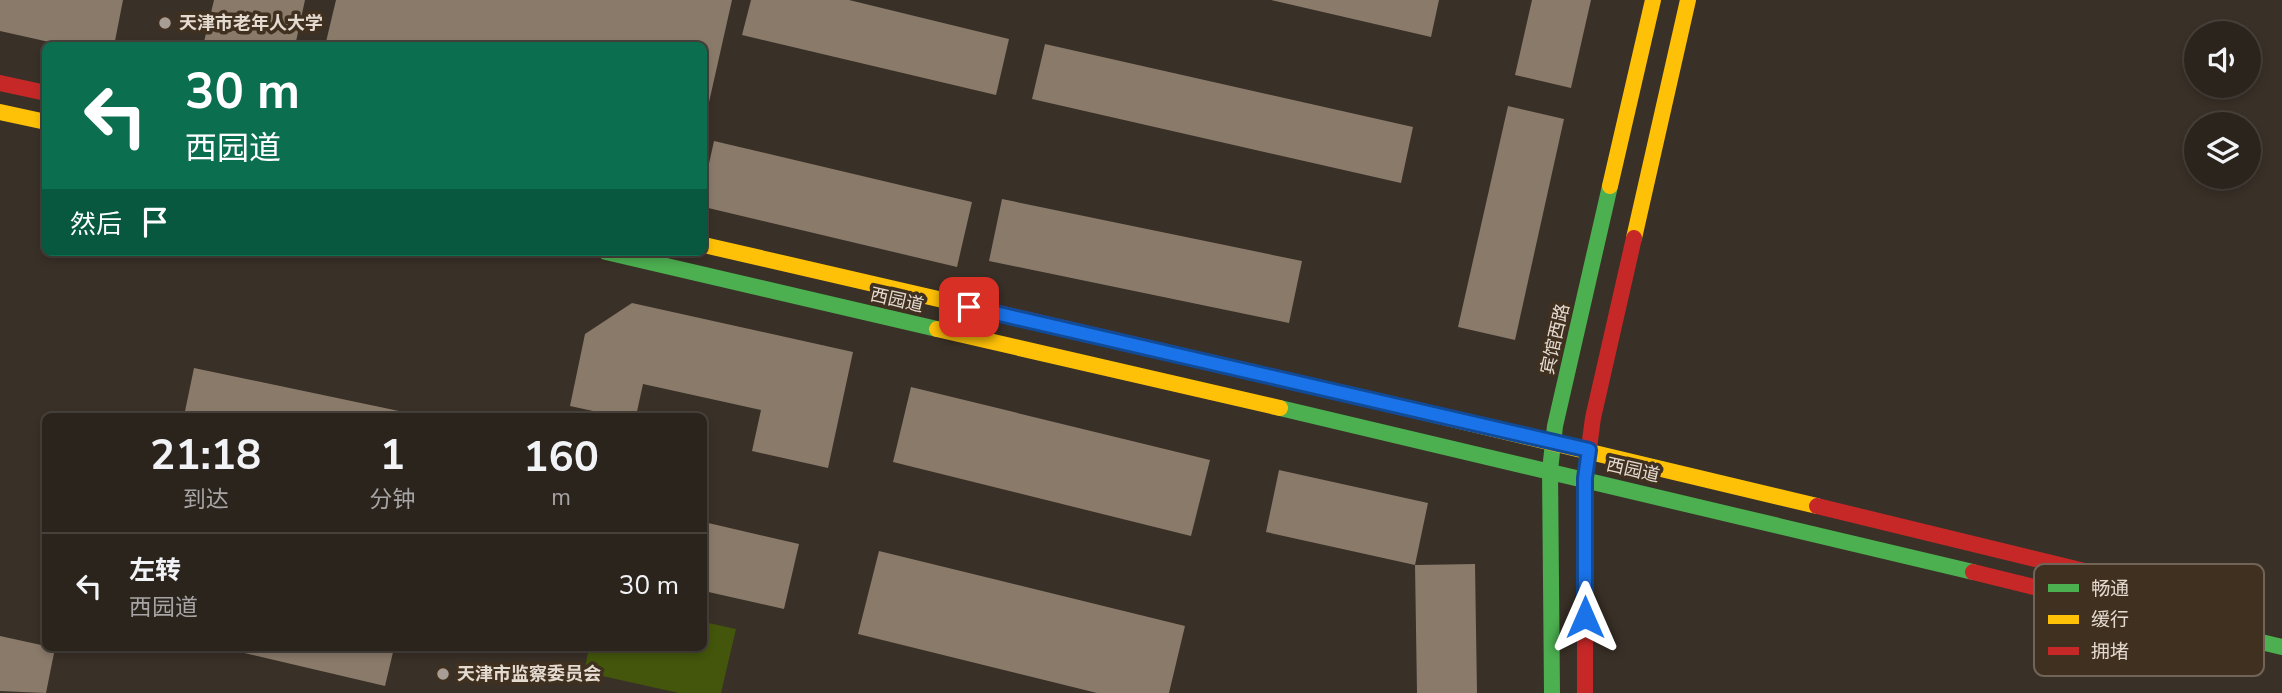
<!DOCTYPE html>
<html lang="zh">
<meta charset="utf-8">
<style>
body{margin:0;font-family:"Nunito Sans","Noto Sans SC",sans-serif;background:#37302a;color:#f1f3f6;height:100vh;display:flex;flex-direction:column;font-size:26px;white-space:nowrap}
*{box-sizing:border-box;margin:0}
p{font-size:23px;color:#a6a4a4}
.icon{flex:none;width:38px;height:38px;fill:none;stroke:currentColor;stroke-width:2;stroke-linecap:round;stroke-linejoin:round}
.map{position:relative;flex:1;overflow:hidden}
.side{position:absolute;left:42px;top:413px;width:665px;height:238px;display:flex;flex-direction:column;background:#2b241d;border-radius:10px;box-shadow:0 4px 10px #0003,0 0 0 2px #47413b}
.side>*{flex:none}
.top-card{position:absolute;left:42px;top:42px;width:665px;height:214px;border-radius:10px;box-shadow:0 4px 10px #0003,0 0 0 2px #47413b;background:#0b6e4f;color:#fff;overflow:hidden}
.controls{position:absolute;left:2184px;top:21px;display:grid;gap:14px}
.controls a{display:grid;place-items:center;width:77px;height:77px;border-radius:50%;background:#2b241d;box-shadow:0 4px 10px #0003,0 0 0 2px #47413b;font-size:35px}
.pin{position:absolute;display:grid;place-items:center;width:60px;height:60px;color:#fff;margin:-30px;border-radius:14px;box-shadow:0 4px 10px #0006}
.me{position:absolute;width:77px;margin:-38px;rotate:0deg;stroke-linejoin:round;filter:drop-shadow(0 0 5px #0008)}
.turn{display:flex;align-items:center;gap:24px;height:147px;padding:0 28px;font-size:32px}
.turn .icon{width:91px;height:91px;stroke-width:2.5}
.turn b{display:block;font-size:49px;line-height:60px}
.then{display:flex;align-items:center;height:66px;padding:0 28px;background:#0003;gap:14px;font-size:26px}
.eta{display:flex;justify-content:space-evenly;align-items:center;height:119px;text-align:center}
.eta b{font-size:42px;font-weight:700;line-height:49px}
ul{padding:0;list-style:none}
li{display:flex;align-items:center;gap:21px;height:105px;padding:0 28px;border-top:2px solid #47413b}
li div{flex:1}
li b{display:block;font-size:26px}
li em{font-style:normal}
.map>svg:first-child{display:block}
.green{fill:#43560b}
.building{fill:#8a7a6a}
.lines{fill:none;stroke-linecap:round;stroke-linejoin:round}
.fast{stroke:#4caf50;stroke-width:16}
.slow{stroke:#ffc107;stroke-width:16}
.jam{stroke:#c62828;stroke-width:16}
.route-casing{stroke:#114b97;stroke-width:18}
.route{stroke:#1a73e8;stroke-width:12}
.poi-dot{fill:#a89e95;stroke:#403020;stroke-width:2.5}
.labels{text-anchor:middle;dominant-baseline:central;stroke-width:7;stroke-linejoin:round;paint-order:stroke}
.poi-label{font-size:18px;font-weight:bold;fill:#e4dad0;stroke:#403020;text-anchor:start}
.street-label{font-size:18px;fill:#e4dad0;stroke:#403020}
.key{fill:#403020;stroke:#716355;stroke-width:2}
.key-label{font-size:19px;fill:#e4dad0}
</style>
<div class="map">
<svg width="2282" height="693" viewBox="0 0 2282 693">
<rect width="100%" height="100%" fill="#393027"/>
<path class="green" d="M704,622L736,629L721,693H679L584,672L589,648H704Z"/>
<path class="building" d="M0,0H123L114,46H67L0,31Z
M214,0H305L295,46H203Z
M336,0H732L705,120L704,46H325Z
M751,0H849L1009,39L996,95L742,35Z
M1271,0H1439L1431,37Z
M1532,0H1591L1571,88L1515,75Z
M1045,44L1413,127L1401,183L1032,99Z
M1508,106L1564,119L1515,340L1458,327Z
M714,141L972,202L957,267L704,207V186Z
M1002,199L1302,261L1289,323L989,261Z
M632,303L853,352L828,468L752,451L761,410L643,384L636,416H616L570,406L585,334Z
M194,368L418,415V416H184Z
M911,387L1210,460L1191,536L893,462Z
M1279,470L1428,503L1415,565L1266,532Z
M704,522L799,544L784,609L704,591Z
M879,551L1185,626L1169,693H1097L858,634Z
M1475,564L1477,693H1417L1415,565Z
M0,636L55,648L46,693L0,691Z
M227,649V648H394L385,686Z"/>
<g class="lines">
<path class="fast" d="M606,252L937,329
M1280,408L1973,572
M2177,622L2282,647
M1552,693L1550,470L1555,426L1610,186"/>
<path class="slow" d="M0,112L46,122
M1610,186L1653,0
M1634,238L1688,0
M704,245L960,304
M937,329L1280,408
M1380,402L1817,506"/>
<path class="jam" d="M0,83L46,93
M960,304L1380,402
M1817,506L2146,586
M1973,572L2177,622
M1585,693V478L1593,418L1634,238"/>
</g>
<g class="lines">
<defs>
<path id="route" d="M969,307L1589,450L1585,478V617"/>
</defs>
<use href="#route" class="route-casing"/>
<use href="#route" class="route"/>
</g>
<g class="poi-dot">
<circle cx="165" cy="23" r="7"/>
<circle cx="443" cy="674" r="7"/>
</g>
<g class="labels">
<g class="poi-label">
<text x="179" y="23">天津市老年人大学</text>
<text x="457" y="674">天津市监察委员会</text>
</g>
<g class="street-label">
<text transform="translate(897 300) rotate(13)">西园道</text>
<text transform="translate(1555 339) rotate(-77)">宾馆西路</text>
<text transform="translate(1633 470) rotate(13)">西园道</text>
</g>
</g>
<rect x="2034" y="564" width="230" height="112" rx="10" class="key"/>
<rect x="2048" y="584" width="31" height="8" fill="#4caf50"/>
<rect x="2048" y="615" width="31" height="9" fill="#ffc107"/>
<rect x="2048" y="647" width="31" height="8" fill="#c62828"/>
<g class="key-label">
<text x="2091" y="595">畅通</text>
<text x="2091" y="626">缓行</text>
<text x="2091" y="658">拥堵</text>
</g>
</svg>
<div class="controls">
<a><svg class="icon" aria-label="sound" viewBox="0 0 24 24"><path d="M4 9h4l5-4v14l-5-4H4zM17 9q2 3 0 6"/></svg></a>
<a><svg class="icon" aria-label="layers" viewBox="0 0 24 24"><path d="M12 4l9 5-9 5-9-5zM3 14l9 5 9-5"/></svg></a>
</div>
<div class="pin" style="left:969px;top:307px;background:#d93025"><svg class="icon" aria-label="arrive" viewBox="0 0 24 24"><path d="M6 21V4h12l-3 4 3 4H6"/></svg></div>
<svg class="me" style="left:1585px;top:617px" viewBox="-20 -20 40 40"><path d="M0-17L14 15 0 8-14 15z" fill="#1a73e8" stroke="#fff" stroke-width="4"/></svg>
<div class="top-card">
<div class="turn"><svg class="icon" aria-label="left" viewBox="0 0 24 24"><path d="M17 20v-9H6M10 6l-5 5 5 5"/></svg><div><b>30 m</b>西园道</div></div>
<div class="then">然后<svg class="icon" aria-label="arrive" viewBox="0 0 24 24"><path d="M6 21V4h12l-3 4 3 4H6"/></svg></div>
</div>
<section class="side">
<div class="eta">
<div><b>21:18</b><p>到达</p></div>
<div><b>1</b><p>分钟</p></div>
<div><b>160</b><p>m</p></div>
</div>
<ul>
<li><svg class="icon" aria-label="left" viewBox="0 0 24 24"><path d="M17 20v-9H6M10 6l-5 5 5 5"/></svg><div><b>左转</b><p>西园道</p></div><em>30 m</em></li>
</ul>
</section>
</div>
